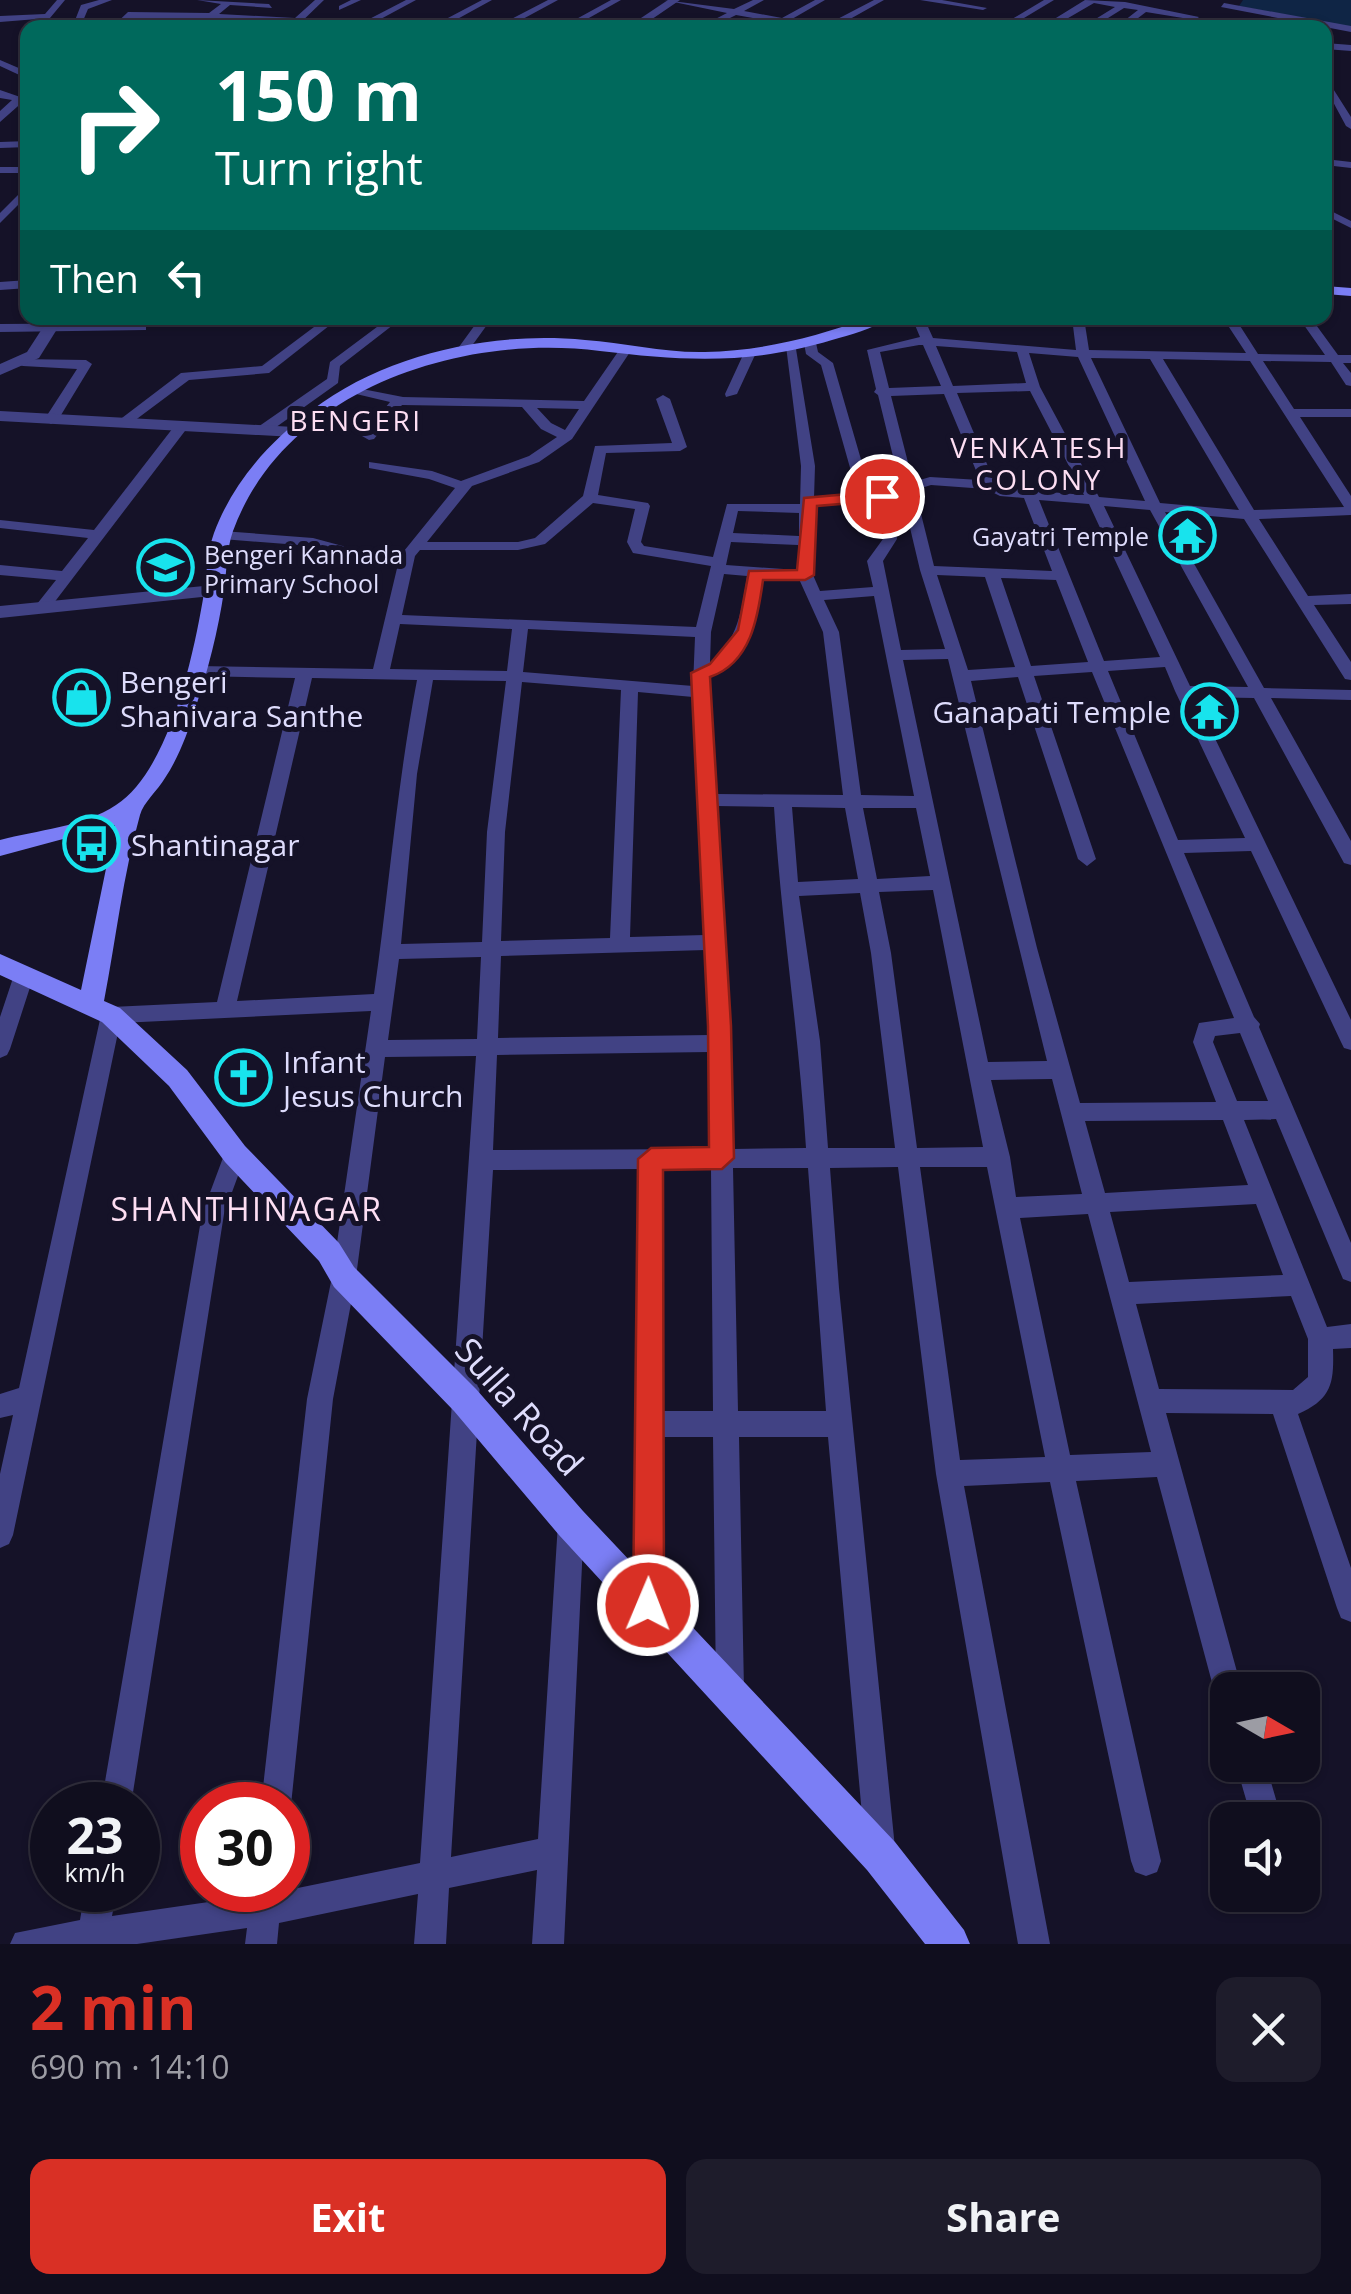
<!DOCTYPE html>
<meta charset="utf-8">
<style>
body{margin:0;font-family:"Open Sans",sans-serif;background:#1e1c2b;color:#f1f3f6;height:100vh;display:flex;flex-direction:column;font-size:38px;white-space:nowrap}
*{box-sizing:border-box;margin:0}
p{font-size:32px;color:#9c9ca4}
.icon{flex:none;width:55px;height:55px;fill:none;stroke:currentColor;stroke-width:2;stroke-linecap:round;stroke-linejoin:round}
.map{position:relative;height:1944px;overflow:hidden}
.details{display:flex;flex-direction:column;background:#100e1e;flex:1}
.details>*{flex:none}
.banner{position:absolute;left:20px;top:20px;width:1312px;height:305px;border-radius:20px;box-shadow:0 2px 8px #0004,0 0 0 2px #302e3c;background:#00695c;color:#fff;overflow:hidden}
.needle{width:65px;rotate:99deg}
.tools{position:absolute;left:1210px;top:1672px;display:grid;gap:20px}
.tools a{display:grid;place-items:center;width:110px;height:110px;border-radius:20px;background:#100e1e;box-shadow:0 2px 8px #0004,0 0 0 2px #302e3c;font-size:50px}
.speed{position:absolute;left:30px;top:1782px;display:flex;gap:20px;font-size:50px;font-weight:700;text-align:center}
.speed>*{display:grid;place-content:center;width:130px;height:130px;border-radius:50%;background:#100e1e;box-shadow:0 2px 8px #0004,0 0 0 2px #302e3c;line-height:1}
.speed small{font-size:25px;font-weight:400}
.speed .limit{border:15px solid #d22;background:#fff;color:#111}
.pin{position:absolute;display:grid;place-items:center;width:85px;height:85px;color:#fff;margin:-42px;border:5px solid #fff;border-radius:50%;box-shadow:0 2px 10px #0007}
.me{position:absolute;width:110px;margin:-55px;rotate:1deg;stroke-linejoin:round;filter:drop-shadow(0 0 8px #0008)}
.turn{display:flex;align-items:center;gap:35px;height:210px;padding:0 30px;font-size:45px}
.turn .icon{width:130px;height:130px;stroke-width:2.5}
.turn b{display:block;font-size:70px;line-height:85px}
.then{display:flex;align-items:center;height:95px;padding:0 30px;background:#0003;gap:20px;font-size:38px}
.round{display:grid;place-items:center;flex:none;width:105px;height:105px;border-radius:20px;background:#1e1c2b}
.overview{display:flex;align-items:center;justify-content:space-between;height:170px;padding:0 30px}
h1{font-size:60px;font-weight:700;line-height:75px;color:#d93025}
.primary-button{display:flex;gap:20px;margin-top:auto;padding:20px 30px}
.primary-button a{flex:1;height:115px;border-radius:20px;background:#d93025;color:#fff;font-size:40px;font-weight:700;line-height:115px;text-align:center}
.primary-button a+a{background:#1e1c2b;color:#f1f3f6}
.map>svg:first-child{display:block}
.water{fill:#0f2545}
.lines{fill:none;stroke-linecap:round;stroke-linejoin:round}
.minor{fill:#414284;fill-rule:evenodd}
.tertiary{fill:#414284;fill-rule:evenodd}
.secondary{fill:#7b7ef5;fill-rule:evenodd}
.route{fill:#d93025;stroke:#8d1f18;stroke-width:2.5}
.labels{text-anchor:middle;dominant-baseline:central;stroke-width:10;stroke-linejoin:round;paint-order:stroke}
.far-poi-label{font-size:25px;fill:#dedcfc;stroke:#151228;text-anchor:end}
.far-neighbourhood-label{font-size:28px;letter-spacing:2.5px;fill:#fddef3;stroke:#151228}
.poi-label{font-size:30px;fill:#dedcfc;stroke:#151228;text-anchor:start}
.neighbourhood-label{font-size:32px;letter-spacing:2.5px;fill:#fddef3;stroke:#151228}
.near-street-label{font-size:35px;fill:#dedcfc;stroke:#151228}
</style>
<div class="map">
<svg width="1351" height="1944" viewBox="0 0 1351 1944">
<rect width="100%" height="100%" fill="#151228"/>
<path class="water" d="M1243,0H1351V27L1239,6Z"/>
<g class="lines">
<path class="minor" d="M57,0H65L50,18L0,22V16L45,14Z
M99,0H112L88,9L80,28H72L81,5Z
M197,0L269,4L272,8L230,5L219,14L295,18L315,0H324L295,28H285L289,23L166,18L158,28H149L157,18H130L120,28H111L128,12L209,13L221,4Z
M351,0H361L339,10V6Z
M406,0H416L364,28H352Z
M482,0H492L441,28H429Z
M548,0H558L506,28H494Z
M611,0H621L571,28H560Z
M664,0L734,9L753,0H764L744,11L782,18L815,0H825L792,19L826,25L874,0H884L834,28H810L736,15L710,28H698L727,13Z
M920,0H942L987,8L983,10Z
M1044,0H1054L1019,21L1012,19Z
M1085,0L1125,2L1199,17L1195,20L1146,12L1125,28H1115L1138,10L1124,8L1092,28H1081L1115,7L1094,3L1051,28L1043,26Z
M1224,3L1351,26V32L1221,7Z
M930,25L951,28H926Z
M1325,43L1351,45V51L1325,49Z
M0,60L28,72V79L0,66Z
M1325,76L1351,117V129L1346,126L1325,87Z
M28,141V147L0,148V142Z
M1325,159L1351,162V168L1325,165Z
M0,167H28V173H0Z
M28,185V195L0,223V213Z
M1325,208L1351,221V228L1325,215Z
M236,318H249L238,327H230L228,324Z
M326,318H339L269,373L189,380L126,427L114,424L181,373L262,366Z
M389,318H402L340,366L338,383L265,435H255V429L327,379L330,362Z
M480,318H492L466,354H458L456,351Z
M912,318H924L933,338L1076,350L1072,318H1084L1089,350L1246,353L1223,318H1235L1258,354L1325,355L1299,318H1311L1338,355H1351V363H1343L1351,373V386L1346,385L1331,362L1263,361L1294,409H1351V417H1300L1351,496V515L1259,519L1308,596L1351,594V604L1314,605L1351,662V680L1345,679L1244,519L1165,512L1264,688L1351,690V700L1271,698L1351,841V865L1344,863L1254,698L1195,697L1351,1020V1050L1344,1048L1341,1042L1251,851L1184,853L1254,1017L1260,1024L1259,1027L1351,1243V1282L1343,1279L1276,1119L1244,1120L1327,1327L1351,1324V1348L1333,1349C1334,1383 1332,1399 1298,1414L1351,1568V1622L1341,1618L1337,1608L1273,1414L1166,1413L1242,1690H1228V1704L1218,1700L1214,1690L1157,1477L1076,1481L1161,1861L1157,1872L1146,1876L1135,1872L1131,1861L1050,1482L964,1486L1050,1944H1018L936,1474L898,1167L830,1168L839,1288L895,1848L891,1859L880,1863L869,1859L865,1848L828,1437H739L744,1690L740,1700L730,1704L720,1700L716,1690L713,1437H663V1605L659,1615L649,1619L639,1615L635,1605L640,1169L493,1170L451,1857L538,1839L558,1523L562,1514L571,1510L580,1514L584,1523L564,1944H532L537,1870L449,1888L446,1944H414L418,1894L279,1923L277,1944H245L247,1928L137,1944H10L15,1933L80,1920L85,1890H117L112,1916L250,1896V1890H288L420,1863L476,1056L385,1057L356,1277L333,1399L291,1805L288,1814V1805H261L307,1399L332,1277L371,1011L120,1023L13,1535L9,1544L0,1548V1474L13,1415L0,1418V1394L19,1388L101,1015L104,1009L111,1007L217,1002L295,678L198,676L190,671L198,666L373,669L399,560L364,561L312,546L222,539L215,535L222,531L313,538L365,552L404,551L455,488L429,479L369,468V462L432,471L461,481L529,456L557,437L541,429L522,407L402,405L374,439L369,440L362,436L390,402L352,393V387L403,397L584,401L622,346L626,345L632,349L572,439L539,462L472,486L427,542H518L535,538L583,496L595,446L672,443L656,399L663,395L670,399L687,447L680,451L606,453L598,495L648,503L650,506L641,542L644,546L713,557L727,504H800L801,466L786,346L796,349L815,466L814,498L858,496L821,365L806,354L804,343L810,339L816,343L818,352L833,363L871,494L900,485L878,395L874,392L876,389L867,350L920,337ZM919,345H923L941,386L889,388L880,352ZM936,346L1017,352L1026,383L953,386ZM1029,353L1078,357L1145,501L1099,497L1040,387ZM1091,358L1150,359L1239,510L1160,503ZM1163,359L1250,361L1344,507L1254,510ZM1030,391L1084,495L1004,488L995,483L957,393ZM944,394L980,480L930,477L913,482L891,396ZM537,408L579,409L565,430L551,423ZM931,485L986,489L1000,496L1024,498L1052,571L934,566L915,490ZM902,494L920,570L945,649L901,650L883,561L897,539L892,497ZM1039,500L1089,504L1160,657L1104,661ZM878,501L883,539L867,561L873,587L820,591L813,575L814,506ZM593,503L635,509L627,542L633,553L711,566L696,627L402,615L415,556L420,550H518L545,544ZM1104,506L1150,510L1248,687L1190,686ZM738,511L799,513V536L733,533ZM731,542L798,545V570L726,565ZM724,574L747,576C742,609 738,641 710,663L711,632ZM937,575L985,577L1015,667L968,670ZM762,577L799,579L823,632L843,795L716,794L710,675C750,657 757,616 762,577ZM1001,578L1056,580L1088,662L1031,666ZM874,596L914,796L861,795L839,632L824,600ZM400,624L512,629L507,671L390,669ZM528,629L695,637L693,686L523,672ZM948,659L1047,1061L988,1062L903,660ZM1165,667L1175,691L1245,838L1178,840L1108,671ZM1092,672L1234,1018L1199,1023L1193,1042L1216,1102L1080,1103L1037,948L971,681L1018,677L1078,859L1087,866L1096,859L1034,676ZM312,678L417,680C397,784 389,889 374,994L237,1001ZM433,680L506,681L487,832L482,942L401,944L417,774ZM522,682L621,690L610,938L501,941L505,832ZM638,692L693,697L705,935L630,937ZM717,806L774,807C781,921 799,1034 806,1148L733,1149L730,1025ZM792,807L845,808L858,879L798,882ZM863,808H916L930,876L877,879ZM933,890L983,1147L917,1148L891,953L879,892ZM860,893L871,953L895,1148H828L820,1041L799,896ZM706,950L710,1035L498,1038L501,956ZM481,957L477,1039L388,1040L399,959ZM1240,1033L1268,1101H1237L1213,1042L1215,1036ZM710,1052L711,1149L493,1150L497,1055ZM1052,1079L1082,1194L1016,1197L1010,1157L991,1080ZM1223,1120L1248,1185L1105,1193L1085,1121ZM920,1167H987L1045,1457L960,1460ZM711,1168L713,1411H663L662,1169ZM733,1168H808L826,1411H738ZM1256,1204L1283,1275L1129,1282L1110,1212ZM1088,1214L1151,1452L1070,1455L1020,1218ZM1291,1296L1308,1339V1377L1293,1390L1159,1389L1136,1304Z
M142,323L146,324V330L0,332V324Z
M749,351L755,355L737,394L726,397L725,394L743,355Z
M19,359L86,360L92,364L58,420L51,424L44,420L77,369L23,366L19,365Z
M176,424L188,427L47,612H35L33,609L56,580L0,575V565L62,571L88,538L0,528V520L94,530Z
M24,967L31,969L34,975L10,1049L7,1055L0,1058V1017L14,975L17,969Z
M235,1144L243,1147L246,1154L224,1214L131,1805H101L202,1214L227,1147Z
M1236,1765H1266L1282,1820H1252Z"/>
<path class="tertiary" d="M668,0H680L639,28H626Z
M0,90L26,99L0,122V111L12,100L0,98Z
M28,280V288L0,290V282Z
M49,318H64L39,358L0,375V364L27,352Z
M0,411L294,427L302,432L294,437L0,421Z
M214,585L221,587V595L0,618V606Z"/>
<path class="secondary" d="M1325,286L1351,288V296L1325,294Z
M868,318H888C873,329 850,335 832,340C749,365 684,361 600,351C462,333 285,389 233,531C226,551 227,571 224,591C218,631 208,671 195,709C188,732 179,757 165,778C158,790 143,803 140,815C123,875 116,939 104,1001L120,1008L187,1070L245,1146L339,1243L354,1267L476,1389L583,1511L895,1842L964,1930L970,1944H925L867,1870L559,1535L454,1411L334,1287L319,1261L225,1162L169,1086L102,1022L0,975V954L81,990L115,825L0,856V840C37,830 83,827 116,805C170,770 194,653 204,593C207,573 207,552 214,533C233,482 269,442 312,410C387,353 492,331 585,340C625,343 665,353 705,352C762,351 815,337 868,318Z"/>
</g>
<path class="route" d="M882,491L890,496L888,500L817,506L814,575L805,580H763C758,617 751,663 710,677L731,1026L734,1158L722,1169L663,1170L664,1605L660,1616L648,1621L637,1616L633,1605L638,1159L651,1148L709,1147L708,1026L691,673L710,664L738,630L749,571L797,570L804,498Z"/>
<defs>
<symbol id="temple-ring" viewBox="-11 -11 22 22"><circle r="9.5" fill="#151228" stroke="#18e3ed" stroke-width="1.5"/><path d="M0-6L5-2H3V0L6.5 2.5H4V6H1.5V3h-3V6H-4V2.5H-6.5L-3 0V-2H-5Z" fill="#18e3ed"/></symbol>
<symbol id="school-ring" viewBox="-11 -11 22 22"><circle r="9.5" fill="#151228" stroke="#18e3ed" stroke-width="1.5"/><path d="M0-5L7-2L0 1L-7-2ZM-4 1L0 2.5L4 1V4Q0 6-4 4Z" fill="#18e3ed"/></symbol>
<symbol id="shop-ring" viewBox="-11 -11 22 22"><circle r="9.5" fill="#151228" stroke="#18e3ed" stroke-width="1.5"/><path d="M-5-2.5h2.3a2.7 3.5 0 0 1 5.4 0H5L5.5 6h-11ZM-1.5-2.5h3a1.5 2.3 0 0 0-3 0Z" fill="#18e3ed"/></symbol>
<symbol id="bus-ring" viewBox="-11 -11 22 22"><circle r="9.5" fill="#151228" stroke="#18e3ed" stroke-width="1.5"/><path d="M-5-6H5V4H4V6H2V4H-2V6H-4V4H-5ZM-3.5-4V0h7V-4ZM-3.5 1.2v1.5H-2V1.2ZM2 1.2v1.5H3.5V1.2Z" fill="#18e3ed"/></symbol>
<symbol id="church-ring" viewBox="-11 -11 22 22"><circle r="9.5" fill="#151228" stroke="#18e3ed" stroke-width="1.5"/><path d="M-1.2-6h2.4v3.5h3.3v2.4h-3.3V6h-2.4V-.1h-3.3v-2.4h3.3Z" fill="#18e3ed"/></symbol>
</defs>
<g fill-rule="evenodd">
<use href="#temple-ring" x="1156" y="504" width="63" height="63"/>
<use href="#school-ring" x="134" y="536" width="63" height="63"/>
<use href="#shop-ring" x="50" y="666" width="63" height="63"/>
<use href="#temple-ring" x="1178" y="680" width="63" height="63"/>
<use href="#bus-ring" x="60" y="812" width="63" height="63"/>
<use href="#church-ring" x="212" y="1046" width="63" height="63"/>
</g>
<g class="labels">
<g class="far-poi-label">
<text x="1149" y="536">Gayatri Temple</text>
<text x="204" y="554" text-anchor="start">Bengeri Kannada<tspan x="204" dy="29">Primary School</tspan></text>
</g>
<g class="far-neighbourhood-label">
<text x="356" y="420">BENGERI</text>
<text x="1039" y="447">VENKATESH<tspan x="1039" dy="32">COLONY</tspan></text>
</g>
<g class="poi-label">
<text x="120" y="681">Bengeri<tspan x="120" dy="34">Shanivara Santhe</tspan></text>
<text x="1171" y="711" text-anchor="end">Ganapati Temple</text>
<text x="131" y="844">Shantinagar</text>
<text x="283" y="1061">Infant<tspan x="283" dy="34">Jesus Church</tspan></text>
</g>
<g class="neighbourhood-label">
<text x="247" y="1208">SHANTHINAGAR</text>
</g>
<g class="near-street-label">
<text transform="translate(520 1406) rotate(48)">Sulla Road</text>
</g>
</g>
</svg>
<div class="tools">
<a><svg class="needle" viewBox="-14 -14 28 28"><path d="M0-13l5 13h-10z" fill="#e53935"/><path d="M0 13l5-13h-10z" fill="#9c9ca4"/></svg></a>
<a><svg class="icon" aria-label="sound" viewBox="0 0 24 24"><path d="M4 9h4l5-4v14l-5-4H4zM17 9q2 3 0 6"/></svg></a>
</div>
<div class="speed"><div>23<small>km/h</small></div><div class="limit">30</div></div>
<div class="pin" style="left:882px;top:496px;background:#d93025"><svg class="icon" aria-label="arrive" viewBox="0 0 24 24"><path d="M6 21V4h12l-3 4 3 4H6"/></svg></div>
<svg class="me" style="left:648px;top:1605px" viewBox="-20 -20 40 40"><circle r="17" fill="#d93025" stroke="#fff" stroke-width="3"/><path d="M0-11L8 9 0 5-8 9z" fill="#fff"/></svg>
<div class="banner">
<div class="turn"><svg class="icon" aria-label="right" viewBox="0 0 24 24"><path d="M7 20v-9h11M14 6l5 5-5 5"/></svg><div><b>150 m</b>Turn right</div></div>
<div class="then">Then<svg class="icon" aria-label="left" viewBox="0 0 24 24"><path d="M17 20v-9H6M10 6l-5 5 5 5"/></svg></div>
</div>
</div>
<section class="details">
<div class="overview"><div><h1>2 min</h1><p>690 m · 14:10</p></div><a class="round"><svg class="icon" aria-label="close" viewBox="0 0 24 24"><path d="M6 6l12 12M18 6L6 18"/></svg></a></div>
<div class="primary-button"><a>Exit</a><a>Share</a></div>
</section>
